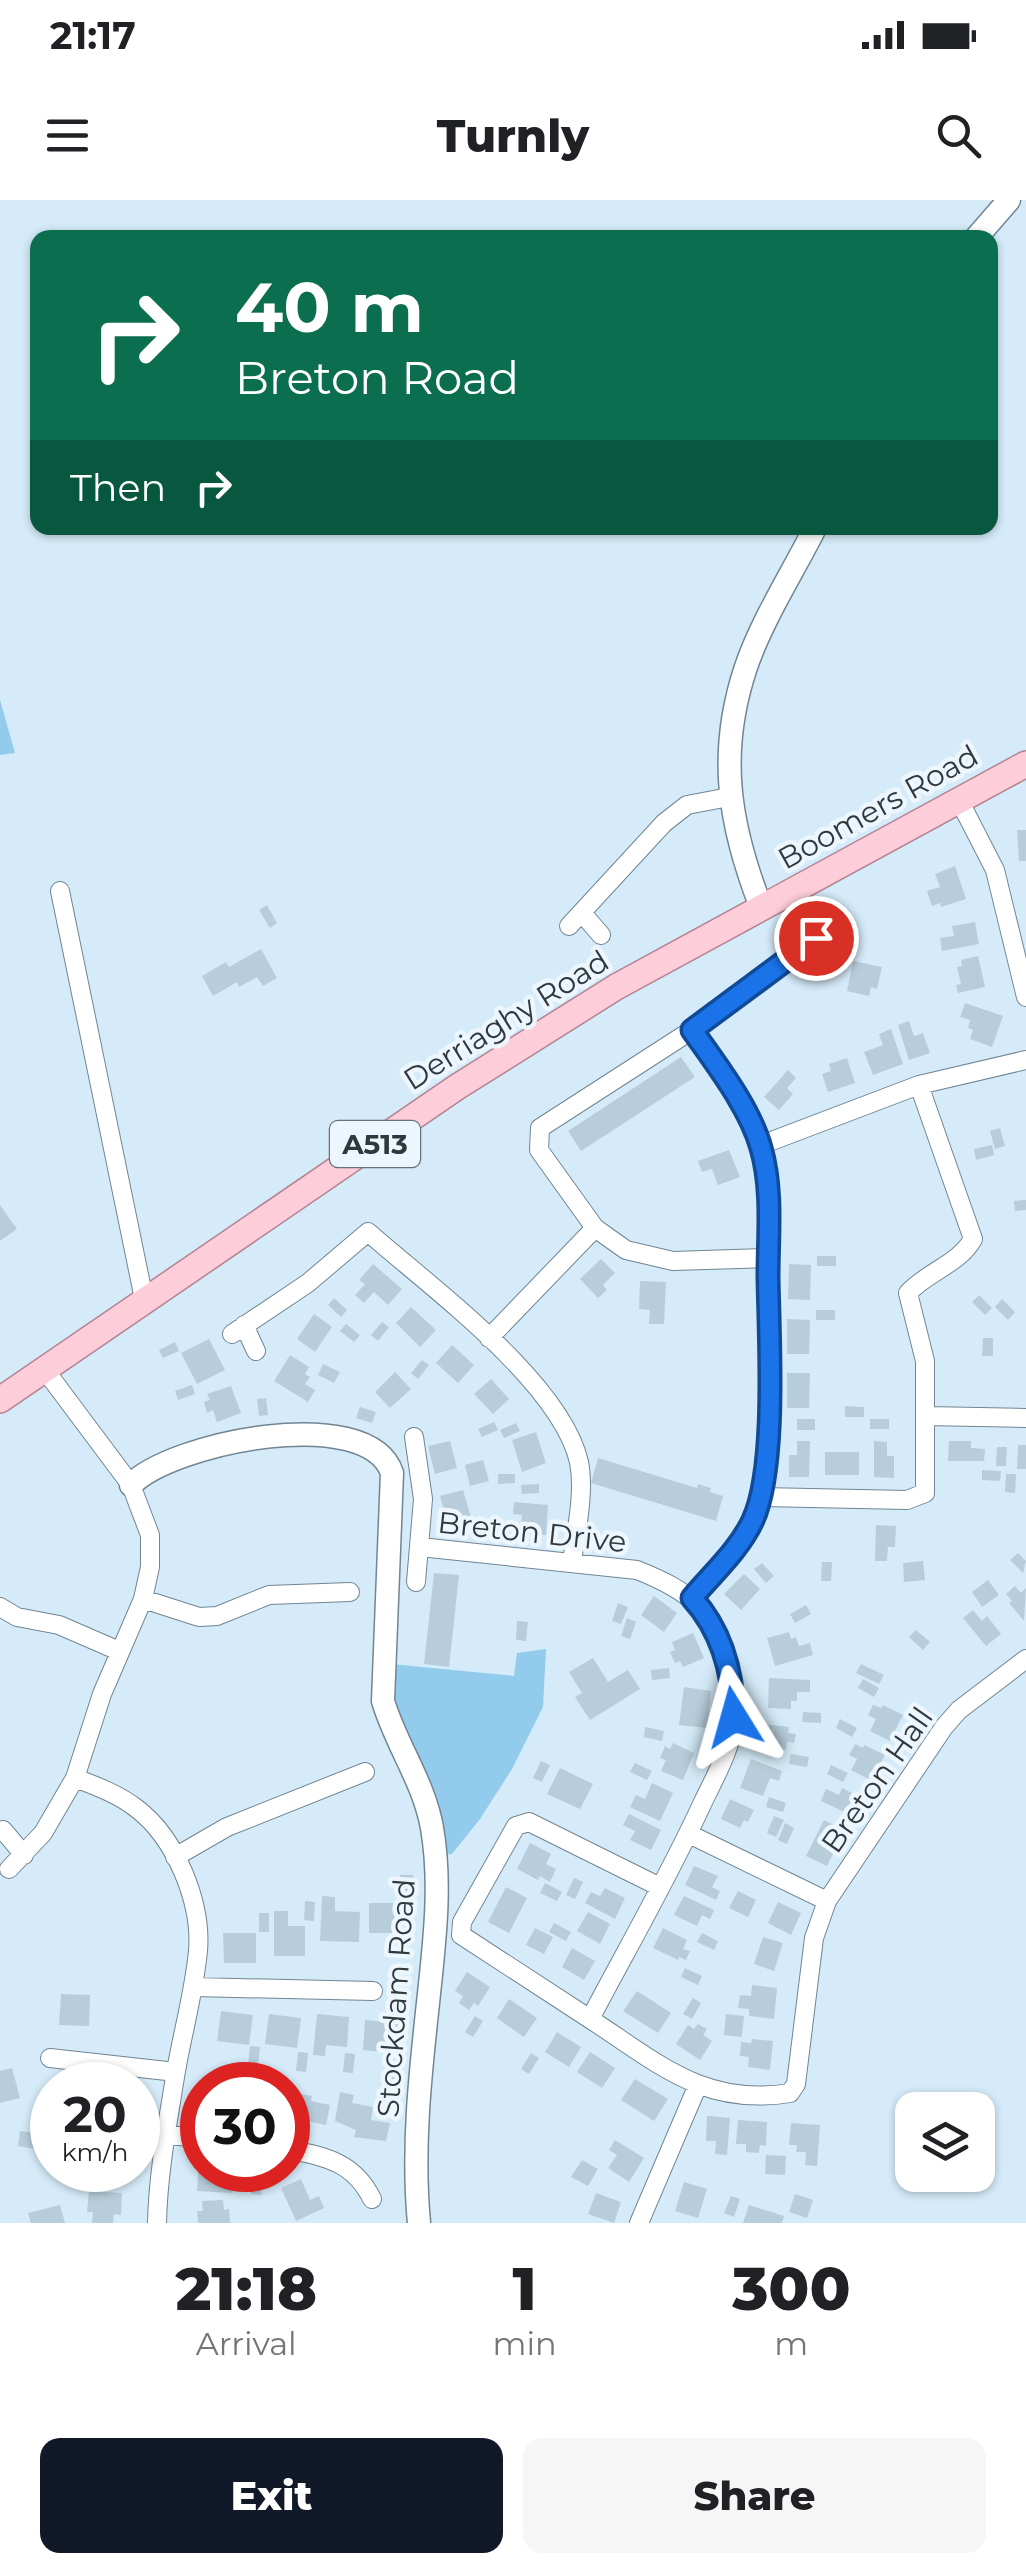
<!DOCTYPE html>
<style>
body{margin:0;font-family:Montserrat,sans-serif;background:#f6f6f6;color:#202124;height:100vh;display:flex;flex-direction:column;font-size:38px;white-space:nowrap}
*{box-sizing:border-box;margin:0}
p{font-size:32px;color:#757577}
.icon{flex:none;width:55px;height:55px;fill:none;stroke:currentColor;stroke-width:2;stroke-linecap:round;stroke-linejoin:round}
.map{position:relative;height:2023px;overflow:hidden}
.side{display:flex;flex-direction:column;background:#fff;flex:1}
.side>*{flex:none}
.banner{position:absolute;left:30px;top:30px;width:968px;height:305px;border-radius:20px;box-shadow:0 2px 8px #0004;background:#0b6e4f;color:#fff;overflow:hidden}
.fabs{position:absolute;left:895px;top:1892px;display:grid;gap:20px}
.fabs a{display:grid;place-items:center;width:100px;height:100px;border-radius:20px;background:#fff;box-shadow:0 2px 8px #0004;font-size:50px}
.speed{position:absolute;left:30px;top:1862px;display:flex;gap:20px;font-size:50px;font-weight:700;text-align:center}
.speed>*{display:grid;place-content:center;width:130px;height:130px;border-radius:50%;background:#fff;box-shadow:0 2px 8px #0004;line-height:1}
.speed small{font-size:25px;font-weight:400}
.speed .limit{border:15px solid #d22;background:#fff;color:#111}
.pin{position:absolute;display:grid;place-items:center;width:85px;height:85px;color:#fff;margin:-42px;border:5px solid #fff;border-radius:50%;box-shadow:0 2px 10px #0007}
.me{position:absolute;width:110px;margin:-55px;rotate:352deg;stroke-linejoin:round;filter:drop-shadow(0 0 8px #0008)}
.turn{display:flex;align-items:center;gap:35px;height:210px;padding:0 40px;font-size:45px}
.turn .icon{width:130px;height:130px;stroke-width:2.5}
.turn b{display:block;font-size:70px;line-height:85px}
.then{display:flex;align-items:center;height:95px;padding:0 40px;background:#0003;gap:20px;font-size:38px}
.eta{display:flex;justify-content:space-evenly;align-items:center;height:170px;text-align:center}
.eta b{font-size:60px;font-weight:800;line-height:70px}
.cta{display:flex;gap:20px;margin-top:auto;padding:20px 40px}
.cta a{flex:1;height:115px;border-radius:20px;background:#111827;color:#fff;font-size:40px;font-weight:800;line-height:115px;text-align:center}
.cta a+a{background:#f6f6f6;color:#202124}
.status{display:flex;justify-content:space-between;align-items:center;height:70px;padding:0 50px;background:#fff;direction:ltr}
.status svg{height:28px;fill:currentColor}
header{display:flex;justify-content:space-between;align-items:center;height:130px;padding:0 40px;background:#fff;font-size:45px;font-weight:800}
.map>svg:first-child{display:block}
.green{fill:#93cbed}
.building{fill:#b8cddb}
.lines{fill:none;stroke-linecap:round;stroke-linejoin:round}
.street-casing{stroke:#718592;stroke-width:20}
.secondary-casing{stroke:#718592;stroke-width:25}
.primary-casing{stroke:#b48392;stroke-width:28}
.street{stroke:#fff;stroke-width:18}
.secondary{stroke:#fff;stroke-width:22}
.primary{stroke:#fdcdd9;stroke-width:25}
.route-casing{stroke:#114b97;stroke-width:25}
.route{stroke:#1a73e8;stroke-width:18}
.labels{text-anchor:middle;dominant-baseline:central;stroke-width:9;stroke-linejoin:round;paint-order:stroke}
.shield{fill:#edf6fc;stroke:#687176;stroke-width:2.5}
.shield-label{font-size:28px;font-weight:bold;fill:#2f383d}
.street-label{font-size:30px;fill:#2f383d;stroke:#edf6fc}
</style>
<div class="status"><b>21:17</b><svg viewBox="0 0 49 12"><path d="M0 12V9h3v3zM5 12V6h3v6zM10 12V3h3v9zM15 12V0h3v12zM26 1h20v11H26zM47 4h2v5h-2z"/></svg></div>
<header><svg class="icon" aria-label="menu" viewBox="0 0 24 24"><path d="M4 6h16M4 12h16M4 18h16"/></svg>Turnly<svg class="icon" aria-label="search" viewBox="0 0 24 24"><circle cx="10" cy="10" r="6"/><path d="M15 15l6 6"/></svg></header>
<div class="map">
<svg width="1026" height="2023" viewBox="0 0 1026 2023">
<rect width="100%" height="100%" fill="#d5ebf9"/>
<path class="green" d="M0,500L15,553L0,555Z
M546,1449L543,1507L512,1569L480,1619L452,1654L439,1655C425,1611 385,1505 391,1464L514,1476L517,1453Z"/>
<path class="building" d="M1017,630H1026V661H1019Z
M955,666L966,699L941,707L940,703L932,706L927,691L940,687L935,674Z
M267,705L277,723L270,728L259,710Z
M975,722L979,744L942,751L940,738L954,736L952,726Z
M261,749L277,778L263,786L257,777L239,787L237,782L213,796L202,776L226,762L229,767Z
M978,756L985,787L958,793L956,785L961,784L957,767L962,766L961,760Z
M853,761L882,767L877,789L871,787L869,796L847,791Z
M965,803L1003,816L992,847L970,839L973,830L968,828L970,820L960,817Z
M909,821L914,836L923,833L930,853L909,860L898,825Z
M891,829L903,864L873,875L864,852L883,845L879,834Z
M681,857L695,877L581,951L568,931Z
M847,858L855,883L828,892L822,874L831,871L829,864Z
M788,870L796,878L787,888L793,894L779,910L764,897Z
M1000,928L1005,946L995,949L990,931Z
M992,945L994,955L976,960L974,949Z
M729,950L740,977L718,985L712,969L702,972L698,961Z
M1026,1000V1010L1015,1011L1014,1001Z
M0,1005L17,1029L0,1041Z
M817,1056H836V1066H817Z
M601,1059L615,1073L603,1085L607,1090L598,1098L580,1079Z
M373,1064L402,1089L388,1105L374,1092L364,1103L355,1095L365,1084L359,1080Z
M789,1064L811,1065L810,1100L788,1099Z
M640,1081L666,1082L664,1124H649L650,1110L639,1109Z
M979,1095L992,1108L985,1115L972,1102Z
M334,1098L347,1110L341,1117L328,1105Z
M1002,1099L1015,1112L1008,1120L995,1107Z
M411,1107L436,1130L420,1147L396,1123Z
M816,1110H835V1120H816Z
M314,1114L332,1127L315,1152L297,1139Z
M787,1119L810,1120L809,1154H787Z
M382,1122L389,1127L378,1141L371,1135Z
M346,1124L360,1135L354,1142L340,1131Z
M983,1138H993V1156H982Z
M209,1139L225,1170L197,1184L181,1153Z
M175,1142L179,1151L163,1158L159,1150Z
M452,1145L474,1165L458,1183L436,1163Z
M290,1155L309,1167L305,1174L310,1177L305,1184L315,1190L308,1202L274,1181Z
M422,1160L429,1165L418,1179L411,1173Z
M323,1164L340,1172L334,1183L318,1175Z
M395,1172L411,1189L390,1208L375,1192Z
M787,1173H810L809,1208H787Z
M491,1179L509,1199L493,1214L474,1194Z
M192,1185L195,1194L178,1200L175,1191Z
M231,1186L241,1213L217,1222L213,1210L207,1213L204,1202L210,1200L207,1194Z
M266,1198L268,1215L259,1216L257,1199Z
M845,1206L864,1207V1217H845Z
M360,1207L376,1212L372,1223L356,1218Z
M797,1219H815V1230H797Z
M870,1219H889V1229H870Z
M494,1222L498,1230L482,1237L478,1229Z
M516,1223L520,1231L504,1238L500,1230Z
M536,1232L546,1263L522,1272L512,1240Z
M450,1241L457,1268L435,1274L428,1246Z
M797,1241H810L809,1277H789V1255H797Z
M874,1241L887,1242V1256H894V1278L874,1277Z
M949,1241H971V1248L985,1249L984,1261H948Z
M1018,1245H1026V1269H1017Z
M997,1247H1007L1006,1266H996Z
M825,1252H859V1275H825Z
M598,1258L697,1288L698,1284L711,1288L710,1292L723,1296L716,1321L591,1283Z
M483,1260L489,1281L470,1286L465,1265Z
M982,1270L1001,1271L1000,1281L982,1280Z
M498,1274H515V1283L498,1284Z
M1006,1274H1016L1015,1293L1005,1292Z
M539,1284V1293L522,1294L521,1285Z
M463,1290L471,1318L448,1325L440,1296Z
M514,1302L548,1305L546,1335L520,1333L522,1315L513,1314Z
M876,1325L896,1326L895,1347H888L887,1361H875Z
M1018,1353L1026,1361L1023,1373L1010,1360Z
M923,1361L925,1380L904,1382L903,1363Z
M822,1362H832L831,1381H821Z
M762,1363L774,1376L766,1383L754,1369Z
M434,1373L459,1375L449,1467L424,1464Z
M744,1374L760,1389L741,1410L724,1394Z
M988,1380L999,1395L982,1407L972,1392Z
M1015,1386L1021,1393L1026,1388L1024,1421L1009,1403L1012,1401L1006,1394Z
M654,1396L677,1413L664,1432L641,1415Z
M618,1403L628,1407L621,1424L612,1421Z
M806,1405L811,1414L795,1423L790,1414Z
M973,1410L982,1421L987,1416L1001,1434L986,1446L963,1418Z
M627,1418L636,1422L630,1439L621,1436Z
M517,1421L528,1422L526,1441L516,1440Z
M916,1430L930,1442L923,1450L909,1437Z
M789,1432L791,1439L796,1437L799,1446L810,1443L813,1455L775,1466L767,1438Z
M693,1433L704,1458L683,1467L680,1461L675,1463L670,1452L675,1450L672,1442Z
M593,1458L608,1482L628,1470L640,1489L590,1520L575,1497L582,1493L569,1472Z
M861,1464L884,1475L879,1484L856,1473Z
M669,1468L670,1478L652,1480L651,1470Z
M769,1478L810,1480V1492H797V1501H791V1509L768,1508Z
M863,1479L879,1488L874,1497L858,1488Z
M684,1487L711,1491L707,1528L679,1525Z
M873,1505L881,1508L883,1505L903,1515L890,1541L870,1531L876,1519L868,1515Z
M803,1512L821,1513V1523L802,1522Z
M840,1519L857,1528L852,1537L836,1528Z
M763,1524L789,1527L788,1533L796,1534L794,1543L787,1542L786,1550L760,1547Z
M645,1527L664,1531L662,1541L644,1537Z
M673,1543L694,1553L683,1580L661,1571L666,1560L660,1558L665,1546L670,1549Z
M855,1544L863,1548L864,1545L885,1555L871,1580L851,1570L857,1559L849,1555Z
M791,1554L809,1557L807,1567L789,1564Z
M751,1559L782,1571L779,1581L770,1578L763,1596L740,1588Z
M541,1561L550,1565L542,1582L533,1578Z
M635,1563L652,1571L647,1580L630,1572Z
M831,1565L848,1573L843,1582L827,1574Z
M560,1568L593,1584L580,1609L547,1594Z
M652,1583L673,1593L660,1621L630,1607L636,1595L645,1599Z
M842,1588L862,1598L853,1616L821,1601L826,1589L839,1595Z
M769,1597L786,1603L783,1612L766,1607Z
M730,1599L754,1610L748,1622L744,1620L740,1628L721,1619Z
M629,1614L661,1630L651,1650L630,1640L635,1631L623,1625Z
M774,1616L784,1620L776,1637L767,1633Z
M824,1620L844,1630L827,1666L806,1656Z
M785,1623L794,1628L787,1644L778,1640Z
M530,1643L551,1654L546,1664L556,1669L550,1682L540,1676L538,1680L517,1669Z
M694,1666L718,1676L712,1687L720,1691L716,1700L685,1685Z
M400,1675H413L412,1698H400Z
M574,1678L583,1682L575,1699L566,1695Z
M545,1683L562,1692L557,1701L540,1693Z
M506,1687L527,1698L509,1733L488,1722Z
M605,1688L625,1698L615,1719L585,1703L591,1692L600,1696Z
M738,1691L756,1700L748,1717L729,1708Z
M322,1696L335,1697V1711L360,1712L359,1742L320,1741Z
M684,1696L714,1710L710,1719L702,1715L697,1726L674,1715Z
M305,1701L315,1702L314,1721L304,1720Z
M778,1702L801,1713L791,1735L768,1723Z
M369,1703H401L402,1733H369Z
M274,1711H288V1726H305V1756H274Z
M588,1712L610,1724L600,1744L577,1731Z
M259,1713H269V1732H259Z
M554,1723L571,1732L566,1741L549,1732Z
M535,1728L553,1737L544,1754L526,1745Z
M663,1728L687,1740L683,1749L690,1751L686,1760L679,1757L678,1760L653,1748Z
M223,1733H256V1763H224Z
M702,1733L718,1741L714,1750L697,1742Z
M763,1737L783,1743L774,1771L754,1764Z
M572,1748L595,1761L584,1780L562,1767Z
M685,1768L702,1776L698,1785L681,1777Z
M467,1772L490,1787L478,1806L474,1803L469,1810L459,1803L463,1796L455,1791Z
M752,1785L777,1788L774,1819L749,1816V1809L738,1808L740,1795L751,1796Z
M637,1791L671,1813L658,1833L623,1811Z
M61,1794L90,1795L89,1826L59,1825Z
M693,1798L701,1803L692,1819L683,1814Z
M509,1799L537,1818L524,1837L497,1818Z
M221,1811L253,1815L249,1845L217,1841Z
M269,1814L301,1818L297,1848L265,1844Z
M317,1814L349,1817L347,1847L326,1845L325,1856L313,1855Z
M726,1814L744,1816L742,1837L724,1835Z
M475,1816L483,1821L473,1837L465,1832Z
M365,1820L398,1823L395,1853L363,1850Z
M698,1824L707,1829L703,1835L712,1841L700,1860L676,1844L688,1825L694,1829Z
M557,1832L581,1847L569,1867L545,1852Z
M752,1839L773,1841L770,1870L748,1867L749,1857L740,1856L741,1842L751,1843Z
M250,1846L260,1847L258,1866L248,1865Z
M298,1852L308,1853L306,1872L296,1871Z
M590,1852L615,1868L602,1888L577,1872Z
M345,1853L355,1854L353,1873L343,1872Z
M531,1853L539,1858L529,1874L521,1869Z
M393,1860L403,1861L401,1880L391,1879Z
M12,1868L20,1898L0,1903V1871Z
M214,1869L228,1872L226,1880L243,1885H211Z
M635,1879L668,1899L654,1921L621,1900Z
M288,1883L293,1884L291,1892L312,1896L311,1901L330,1905L326,1925L307,1921L306,1929L293,1927L294,1919L288,1918Z
M340,1892L354,1895L352,1903L373,1907L371,1920L390,1923L386,1941L354,1937L356,1930L335,1921Z
M707,1916L730,1918L727,1955L715,1954L716,1941H706Z
M32,1920L52,1924V1952L18,1946L20,1931L30,1932Z
M738,1920L767,1922L766,1946L760,1945L759,1953L746,1952V1944H736Z
M791,1923L820,1925L817,1966L805,1965L806,1952H796L797,1945H789Z
M615,1940L644,1958L629,1982L608,1968L617,1955L609,1950Z
M766,1955L786,1956L785,1975L765,1974Z
M582,1960L598,1969L588,1986L571,1977Z
M199,1963H202V1970H229L228,1982H233V1993L197,1991Z
M100,1970H122L121,1977L100,1974Z
M253,1975L263,1976L261,1995L251,1994Z
M301,1979L310,2000L319,1996L324,2008L296,2021L281,1988Z
M684,1982L707,1989L698,2018L675,2011Z
M89,1991L122,1993L121,2015L114,2014L113,2023H92L93,2012H87Z
M596,1993L621,2002L614,2023L588,2014Z
M795,1994L813,2000L807,2018L789,2012Z
M731,1996L740,1999L734,2017L724,2013Z
M223,2000L224,2010L229,2009L230,2023H198L197,2011H203L202,2001Z
M60,2005L65,2023H31L28,2013Z
M749,2005L784,2016L782,2023H743Z"/>
<g class="lines">
<defs>
<path id="street" d="M958,598L995,670L1026,797
M60,691L144,1099
M582,713L601,735
M569,726L664,623L687,605L729,597
M810,742L823,760
M692,830C717,866 749,906 761,948C773,989 768,1035 768,1077C769,1138 777,1267 753,1320C739,1349 713,1374 692,1398
M761,945L919,885L1026,860
M768,1058L673,1061L626,1050L595,1028L539,950L540,928L692,830L815,738
M244,1125L256,1151
M232,1134L308,1083L368,1032C429,1086 561,1182 579,1262C585,1293 576,1331 572,1362
M489,1138L595,1028
M926,1216L1026,1218
M414,1237L423,1299L416,1382
M759,1297L907,1300L925,1293V1161L908,1093C927,1072 959,1064 973,1039L919,885
M420,1347L637,1370C690,1391 711,1408 727,1464C732,1481 736,1499 735,1517C732,1547 716,1575 703,1602C669,1676 628,1747 590,1819L461,1735L462,1722L516,1626L529,1622L660,1687
M143,1399L199,1417L217,1416L269,1395L350,1392
M0,1407L17,1417L59,1425L119,1451
M75,1578C96,1586 118,1594 136,1608C176,1638 202,1703 198,1751C194,1792 183,1831 176,1871C168,1921 158,1973 157,2023
M3,1630L24,1655
M689,1634L827,1701
M175,1657L227,1627L365,1572
M9,1669L43,1633L75,1578L102,1494L143,1399L150,1367V1335L131,1285L45,1170
M193,1787L373,1791
M590,1819C658,1863 704,1907 790,1893L796,1884L814,1738L827,1701L944,1527L959,1510L1026,1459
M50,1858L176,1872
M167,1935L202,1938
M288,1949C326,1957 354,1962 372,1999
M639,2023L697,1887"/>
<path id="secondary" d="M976,38L1009,0
M761,707C729,625 717,553 746,467C762,420 793,372 815,328
M131,1285C170,1243 368,1202 392,1273L383,1501C396,1545 424,1582 432,1628C442,1685 434,1746 428,1803C420,1876 412,1950 419,2023"/>
<path id="primary" d="M0,1200L457,887L616,787L1026,564"/>
</defs>
<use href="#street" class="street-casing"/>
<use href="#secondary" class="secondary-casing"/>
<use href="#primary" class="primary-casing"/>
<use href="#street" class="street"/>
<use href="#secondary" class="secondary"/>
<use href="#primary" class="primary"/>
</g>
<g class="lines">
<defs>
<path id="route" d="M734,1517C733,1473 722,1431 692,1398C713,1373 739,1350 753,1320C777,1267 769,1139 768,1077C768,1035 773,989 761,948C750,908 716,864 692,830L816,738"/>
</defs>
<use href="#route" class="route-casing"/>
<use href="#route" class="route"/>
</g>
<g class="labels">
<rect class="shield" x="330" y="921" width="90" height="46" rx="8"/>
<g class="shield-label">
<text x="375" y="944">A513</text>
</g>
<g class="street-label">
<text transform="translate(878 607) rotate(-29)">Boomers Road</text>
<text transform="translate(506 820) rotate(-32)">Derriaghy Road</text>
<text transform="translate(532 1332) rotate(6)">Breton Drive</text>
<text transform="translate(877 1580) rotate(-55)">Breton Hall</text>
<text transform="translate(396 1798) rotate(-86)">Stockdam Road</text>
</g>
</g>
</svg>
<div class="fabs">
<a><svg class="icon" aria-label="layers" viewBox="0 0 24 24"><path d="M12 4l9 5-9 5-9-5zM3 14l9 5 9-5"/></svg></a>
</div>
<div class="speed"><div>20<small>km/h</small></div><div class="limit">30</div></div>
<div class="pin" style="left:816px;top:738px;background:#d93025"><svg class="icon" aria-label="arrive" viewBox="0 0 24 24"><path d="M6 21V4h12l-3 4 3 4H6"/></svg></div>
<svg class="me" style="left:734px;top:1517px" viewBox="-20 -20 40 40"><path d="M0-17L14 15 0 8-14 15z" fill="#1a73e8" stroke="#fff" stroke-width="4"/></svg>
<div class="banner">
<div class="turn"><svg class="icon" aria-label="right" viewBox="0 0 24 24"><path d="M7 20v-9h11M14 6l5 5-5 5"/></svg><div><b>40 m</b>Breton Road</div></div>
<div class="then">Then<svg class="icon" aria-label="right" viewBox="0 0 24 24"><path d="M7 20v-9h11M14 6l5 5-5 5"/></svg></div>
</div>
</div>
<section class="side">
<div class="eta">
<div><b>21:18</b><p>Arrival</p></div>
<div><b>1</b><p>min</p></div>
<div><b>300</b><p>m</p></div>
</div>
<div class="cta"><a>Exit</a><a>Share</a></div>
</section>
